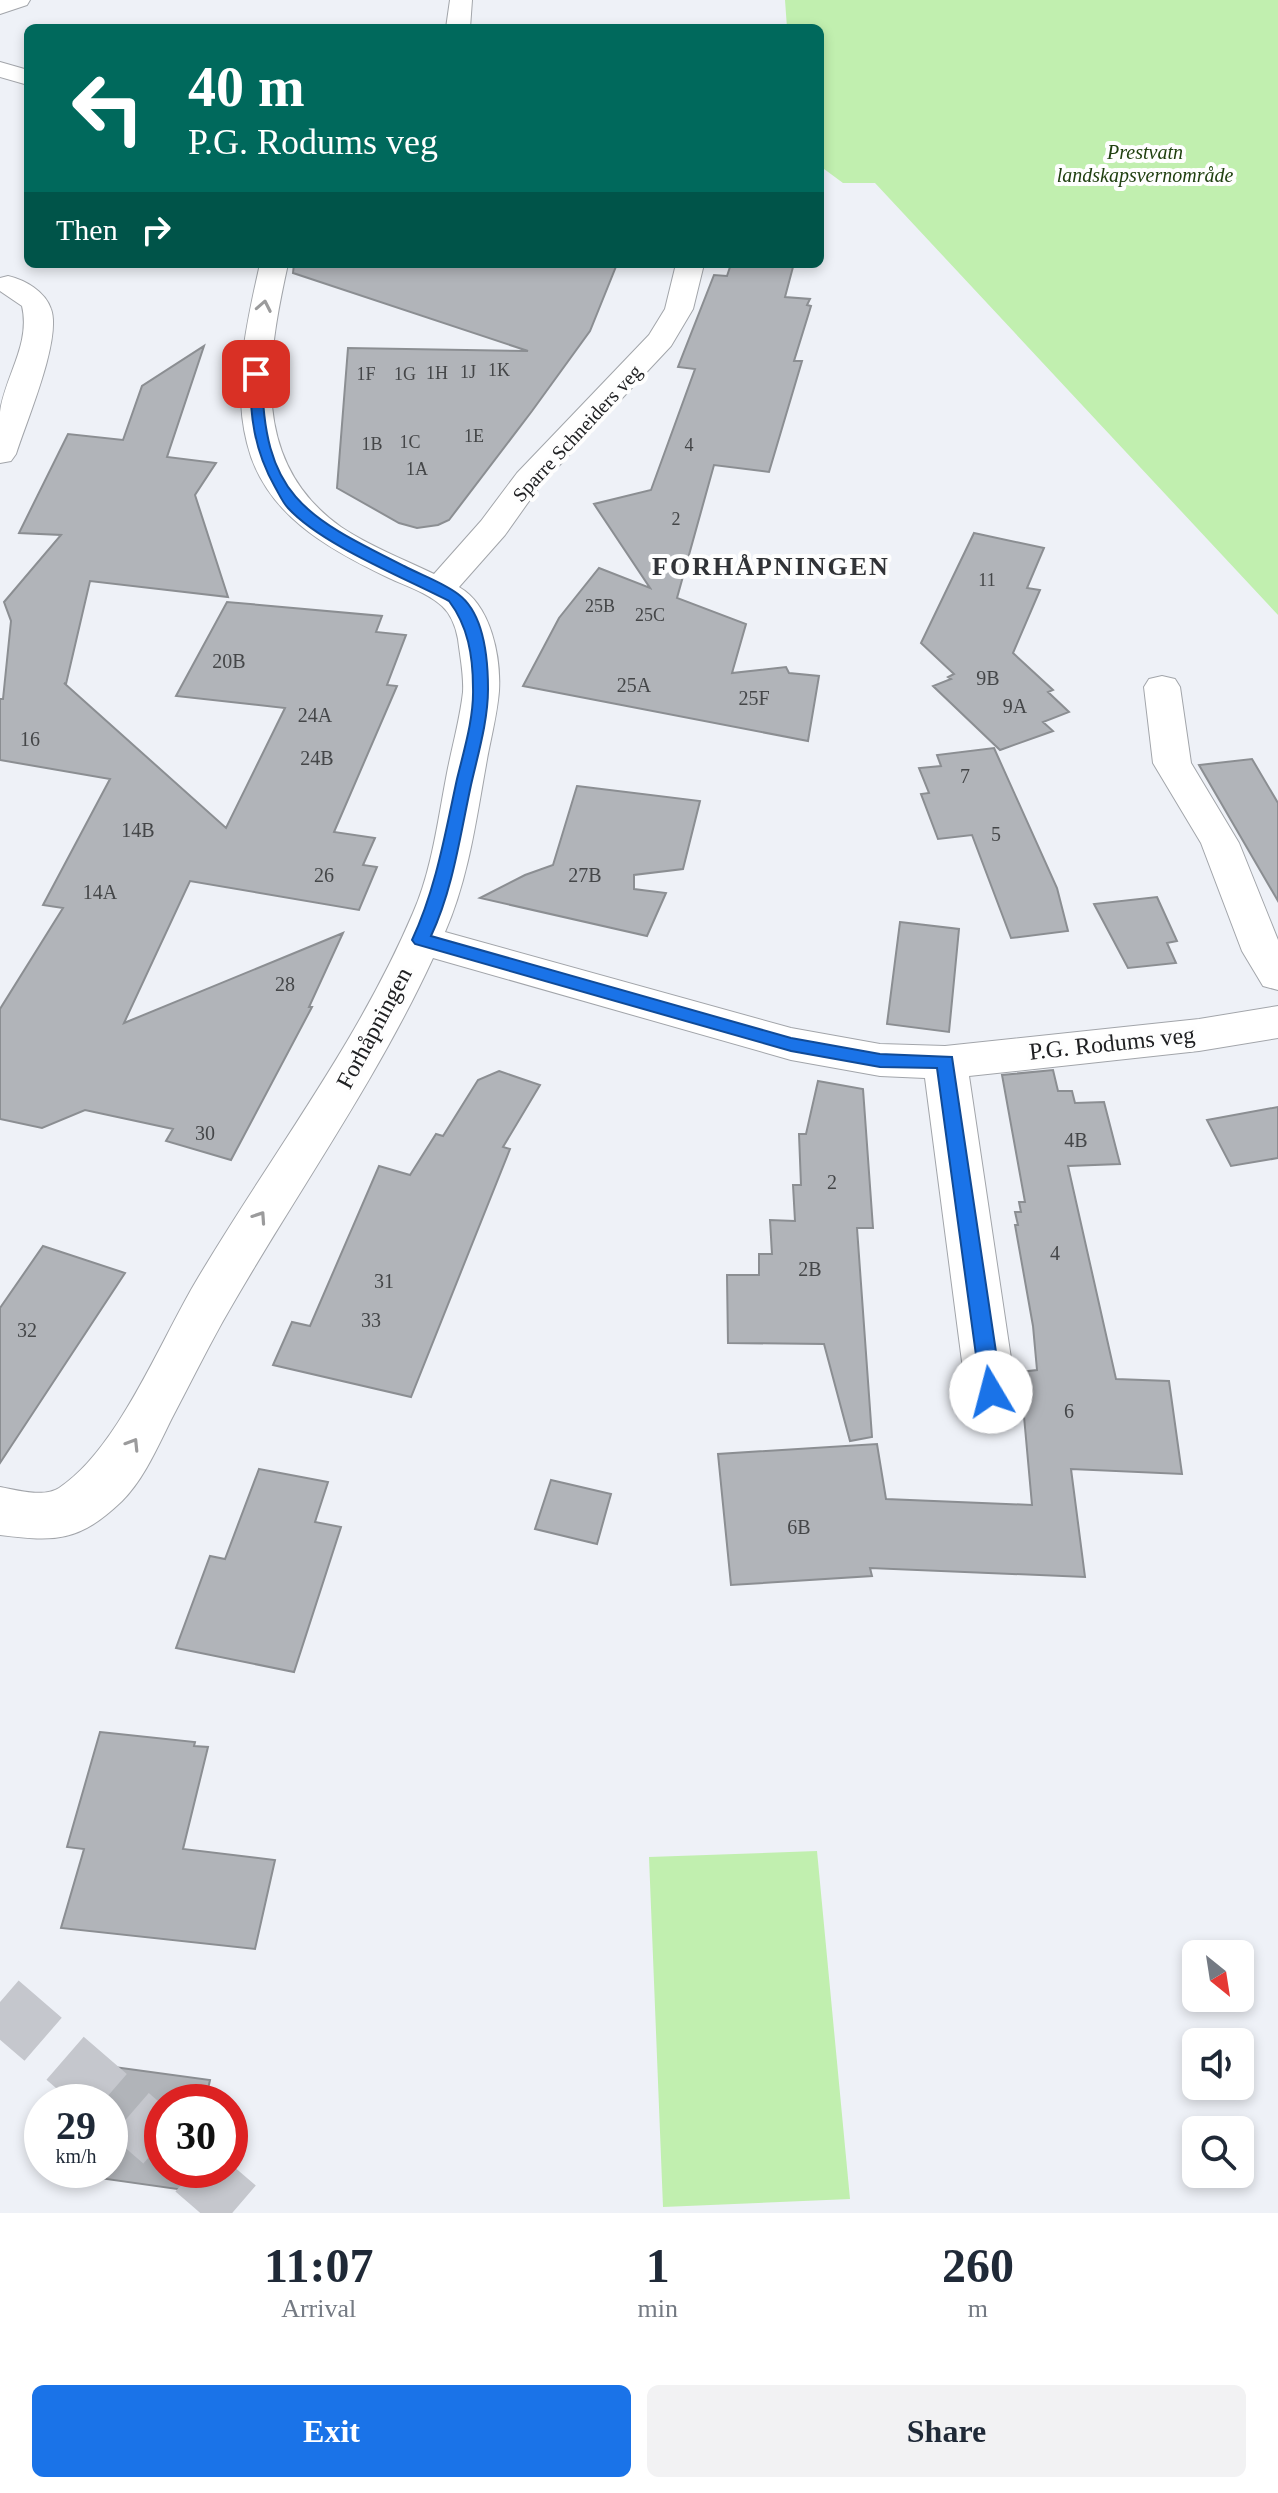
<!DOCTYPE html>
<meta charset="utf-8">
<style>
body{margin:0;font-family:"Times New Roman",serif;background:#f2f2f3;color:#1f2937;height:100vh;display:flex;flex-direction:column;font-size:30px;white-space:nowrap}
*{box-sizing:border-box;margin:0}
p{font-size:26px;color:#747a83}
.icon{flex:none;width:44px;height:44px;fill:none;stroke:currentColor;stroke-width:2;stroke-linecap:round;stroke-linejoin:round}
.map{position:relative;height:2213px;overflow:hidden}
.panel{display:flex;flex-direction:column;background:#fff;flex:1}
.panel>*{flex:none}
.hud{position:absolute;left:24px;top:24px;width:800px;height:244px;border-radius:12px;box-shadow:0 4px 12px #0003;background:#00695c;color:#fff;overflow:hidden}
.needle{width:52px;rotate:150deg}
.controls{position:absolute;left:1182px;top:1940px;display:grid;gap:16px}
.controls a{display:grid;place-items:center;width:72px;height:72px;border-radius:12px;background:#fff;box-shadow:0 4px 12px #0003;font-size:40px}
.speed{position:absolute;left:24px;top:2084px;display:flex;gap:16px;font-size:40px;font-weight:700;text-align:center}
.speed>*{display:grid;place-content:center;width:104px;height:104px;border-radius:50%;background:#fff;box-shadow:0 4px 12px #0003;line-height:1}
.speed small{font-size:20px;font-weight:400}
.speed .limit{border:12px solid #d22;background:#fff;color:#111}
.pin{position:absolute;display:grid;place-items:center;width:68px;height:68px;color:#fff;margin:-34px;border-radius:16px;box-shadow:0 4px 12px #0006}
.me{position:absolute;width:88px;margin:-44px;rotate:352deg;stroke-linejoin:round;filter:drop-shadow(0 0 6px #0008)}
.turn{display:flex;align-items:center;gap:28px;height:168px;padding:0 32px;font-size:36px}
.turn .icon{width:104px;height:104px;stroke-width:2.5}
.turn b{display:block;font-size:56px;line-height:68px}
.then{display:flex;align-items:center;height:76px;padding:0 32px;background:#0003;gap:16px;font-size:30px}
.eta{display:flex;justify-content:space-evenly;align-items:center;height:136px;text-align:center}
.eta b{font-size:48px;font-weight:700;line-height:56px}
.primary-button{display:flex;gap:16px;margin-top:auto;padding:16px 32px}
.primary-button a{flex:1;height:92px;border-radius:12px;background:#1a73e8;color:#fff;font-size:32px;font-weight:700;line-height:92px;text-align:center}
.primary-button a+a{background:#f2f2f3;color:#1f2937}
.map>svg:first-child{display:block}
.green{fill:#c1efaf}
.building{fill:#b1b4b9;stroke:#8b8e92;stroke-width:2}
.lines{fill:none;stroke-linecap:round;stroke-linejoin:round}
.primary-tunnel{stroke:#c5c7cd;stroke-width:57;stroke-dasharray:57 29;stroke-linecap:butt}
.minor-casing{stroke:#a2a5aa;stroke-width:2}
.minor{fill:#fff;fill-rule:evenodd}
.oneway{stroke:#9b9b9c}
.route{fill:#1a73e8;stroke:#114b97;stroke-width:2}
.labels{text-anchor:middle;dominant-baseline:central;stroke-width:8;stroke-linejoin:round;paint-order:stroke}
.far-number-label{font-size:18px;fill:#444648}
.far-park-label{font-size:20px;font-style:italic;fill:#204010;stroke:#fefefe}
.far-street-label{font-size:20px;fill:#202123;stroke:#fefefe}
.number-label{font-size:20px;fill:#444648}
.street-label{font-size:24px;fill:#202123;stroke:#fefefe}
.far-district-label{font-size:26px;font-weight:bold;letter-spacing:2px;fill:#313337;stroke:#fefefe}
</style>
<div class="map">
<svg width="1278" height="2213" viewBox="0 0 1278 2213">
<rect width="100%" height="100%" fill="#eef1f7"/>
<path class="green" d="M785,0H1278V615L875,183H843L820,166V28H787Z
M817,1851L850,2199L663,2207L649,1857Z"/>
<path class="building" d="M294,264H617L590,331L532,411L449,520L438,525L417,528L399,523L337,488L348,348L528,351L293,273Z
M731,264L793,267L785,297L810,299L807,305L811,306L794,361H802L769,472L714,465L677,598L746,624L732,673L786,667L789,673L819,676L808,741L523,686L559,618L599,568L650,588L594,504L651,490L695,369L678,367L714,275L727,276Z
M204,346L167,457L216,463L195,495L228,597L90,581L66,684L64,683L226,828L285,708L176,696L227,602L382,616L376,632L406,635L387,685L397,686L334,832L375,838L363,865L377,867L359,910L190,881L124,1023L343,933L309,1007H312L231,1160L166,1141L173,1129L85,1110L42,1128L0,1119V1009L63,908L43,905L110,779L0,760V699H3L11,621L4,602L61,535L19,533L68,434L123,440L142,386Z
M974,533L1044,548L1027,588L1040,590L1013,653L1053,690L1048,692L1069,712L1043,722L1053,731L1000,750L933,686L951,679L948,677L954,674L921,643Z
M994,748L1057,888L1068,931L1011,938L972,835L938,839L921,794L929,793L919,768L941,766L937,755Z
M1252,759L1278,803V901L1199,765Z
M577,786L700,801L683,869L634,875V889L666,893L647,936L480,898L525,875L553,865Z
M1157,897L1177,941L1167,943L1176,963L1128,968L1094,904Z
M900,922L959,929L949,1032L887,1024Z
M1053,1070L1058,1091H1072L1075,1103L1104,1102L1120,1164L1068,1166L1116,1379L1169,1381L1182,1474L1071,1469L1085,1577L870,1568L872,1576L731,1585L718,1454L877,1444L886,1499L1032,1505L1020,1372L1037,1370L1033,1326L1015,1225H1018L1015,1212H1021L1019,1202H1025L1002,1075Z
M499,1071L540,1085L503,1147L510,1149L411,1397L273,1365L292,1322L310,1326L379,1166L410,1175L436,1134L443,1136L478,1080Z
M818,1081L863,1089L873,1228H857L872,1437L850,1441L824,1344L728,1343L727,1275H759V1254H772L770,1220L795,1221L793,1185H801L799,1134H806Z
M1278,1107V1158L1231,1166L1207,1120Z
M43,1246L125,1273L0,1463V1308Z
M259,1469L328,1482L315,1522L341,1527L294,1672L176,1648L210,1556L225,1559Z
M551,1480L611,1494L597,1544L535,1529Z
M100,1732L195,1742L194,1746L208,1747L183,1849L275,1860L255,1949L61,1928L84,1849L67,1847Z
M114,2067L210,2080L205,2102H162V2170H189L184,2190L85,2176L86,2170H110V2102H104Z"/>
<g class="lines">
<path class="primary-tunnel" d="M0,2002L162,2142
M194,2170L244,2213"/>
<defs>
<path id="minor" d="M0,0H30L27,5L0,14Z
M450,0H472L470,28H446Z
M0,62L28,70V85L0,77Z
M260,264H288C267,359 249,462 341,527C369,546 403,559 434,574L481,521L517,473L649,335L665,309L676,264H704L693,309L671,346L539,487L505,535L459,587C491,605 501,657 499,691C497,716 490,741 486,765C476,821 468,880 445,932L791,1028L880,1044L945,1046L1199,1019L1278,1006V1038L1199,1051L969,1076L1016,1392L1009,1407L991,1414L973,1407L966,1392L925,1078L880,1076L791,1060L433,958C374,1086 292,1199 223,1321C205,1353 189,1386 172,1418C158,1446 144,1479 122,1501C79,1542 56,1542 0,1535V1487C17,1490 43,1498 59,1488C117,1450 159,1344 195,1283C268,1159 357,1045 413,913C432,870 438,819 447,773C452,747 460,719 463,692C464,675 460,656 458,639C456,628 451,614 442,606C428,593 406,586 389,578C328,549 264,514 247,443C232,384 247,322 260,264Z
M8,276C25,280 45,291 51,309C62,339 26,422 16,454L11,461L0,463C0,447 0,428 0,412C5,376 31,344 22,306L0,291V278Z
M1162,676L1175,679L1180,687L1191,763L1239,843L1278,940V990L1263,986L1242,951L1201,843L1153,763L1144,687L1149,679Z"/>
</defs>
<use href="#minor" class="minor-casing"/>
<use href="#minor" class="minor"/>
</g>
<defs><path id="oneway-chevron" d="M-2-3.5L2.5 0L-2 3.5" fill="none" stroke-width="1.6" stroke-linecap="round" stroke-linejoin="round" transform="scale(2)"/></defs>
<g class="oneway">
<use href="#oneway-chevron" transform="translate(264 306) rotate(-79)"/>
<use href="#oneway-chevron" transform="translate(260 1217) rotate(-56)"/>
<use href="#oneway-chevron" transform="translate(133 1444) rotate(-58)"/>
</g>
<path class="route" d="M256,370L262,374C263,496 304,516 404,566C421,575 442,582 458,594C484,613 488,659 488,689C488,721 478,754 471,785C460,836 453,889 431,936L791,1038L880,1054L952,1057L1002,1392L999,1398L991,1401L984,1398L981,1392L937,1068L880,1067L791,1051L415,944L412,940C436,889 445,834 457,779C464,750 474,718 473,688C473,656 468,626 449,601C403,577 322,545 288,508C283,503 279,494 275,487C254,450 250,416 250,374Z"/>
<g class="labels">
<g class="far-number-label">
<text x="499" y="370">1K</text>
<text x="468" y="372">1J</text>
<text x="437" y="373">1H</text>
<text x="366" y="374">1F</text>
<text x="405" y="374">1G</text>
<text x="474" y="436">1E</text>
<text x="410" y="442">1C</text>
<text x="372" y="444">1B</text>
<text x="689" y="445">4</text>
<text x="417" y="469">1A</text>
<text x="676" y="519">2</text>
<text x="987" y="580">11</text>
<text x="600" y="606">25B</text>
<text x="650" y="615">25C</text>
</g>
<g class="far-park-label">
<text x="1145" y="152">Prestvatn<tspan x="1145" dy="23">landskapsvernområde</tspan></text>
</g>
<g class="far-street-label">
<text transform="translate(577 433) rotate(-47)">Sparre Schneiders veg</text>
</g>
<g class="number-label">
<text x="229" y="661">20B</text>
<text x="988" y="678">9B</text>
<text x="634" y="685">25A</text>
<text x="754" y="698">25F</text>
<text x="1015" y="706">9A</text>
<text x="315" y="715">24A</text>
<text x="30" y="739">16</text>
<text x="317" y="758">24B</text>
<text x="965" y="776">7</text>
<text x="138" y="830">14B</text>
<text x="996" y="834">5</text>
<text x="324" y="875">26</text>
<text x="585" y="875">27B</text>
<text x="100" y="892">14A</text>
<text x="285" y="984">28</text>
<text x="205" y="1133">30</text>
<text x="1076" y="1140">4B</text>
<text x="832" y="1182">2</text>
<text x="1055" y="1253">4</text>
<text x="810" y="1269">2B</text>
<text x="384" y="1281">31</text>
<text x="371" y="1320">33</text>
<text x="27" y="1330">32</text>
<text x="1069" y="1411">6</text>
<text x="799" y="1527">6B</text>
</g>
<g class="street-label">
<text transform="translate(374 1028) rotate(-62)">Forhåpningen</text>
<text transform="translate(1112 1043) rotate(-6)">P.G. Rodums veg</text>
</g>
<g class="far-district-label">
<text x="771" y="566">FORHÅPNINGEN</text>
</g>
</g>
</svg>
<div class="controls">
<a><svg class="needle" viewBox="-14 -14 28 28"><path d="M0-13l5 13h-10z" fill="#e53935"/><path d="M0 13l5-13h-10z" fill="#747a83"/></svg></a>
<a><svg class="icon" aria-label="sound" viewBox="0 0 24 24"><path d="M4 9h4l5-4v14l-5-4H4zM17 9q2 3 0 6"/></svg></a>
<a><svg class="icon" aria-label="search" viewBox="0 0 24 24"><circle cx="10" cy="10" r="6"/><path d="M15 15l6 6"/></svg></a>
</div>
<div class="speed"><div>29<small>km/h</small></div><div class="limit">30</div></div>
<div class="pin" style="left:256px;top:374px;background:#d93025"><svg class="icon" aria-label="arrive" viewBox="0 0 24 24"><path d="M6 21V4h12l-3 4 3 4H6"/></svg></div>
<svg class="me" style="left:991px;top:1392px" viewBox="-20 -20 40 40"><circle r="19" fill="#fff"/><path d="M0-13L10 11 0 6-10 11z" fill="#1a73e8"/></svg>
<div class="hud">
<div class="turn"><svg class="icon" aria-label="left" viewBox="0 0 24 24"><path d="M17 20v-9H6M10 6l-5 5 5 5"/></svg><div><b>40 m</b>P.G. Rodums veg</div></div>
<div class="then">Then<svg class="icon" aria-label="right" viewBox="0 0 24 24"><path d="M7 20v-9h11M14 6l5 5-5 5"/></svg></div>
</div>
</div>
<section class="panel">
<div class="eta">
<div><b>11:07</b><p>Arrival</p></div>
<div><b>1</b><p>min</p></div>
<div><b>260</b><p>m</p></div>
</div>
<div class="primary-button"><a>Exit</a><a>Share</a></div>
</section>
